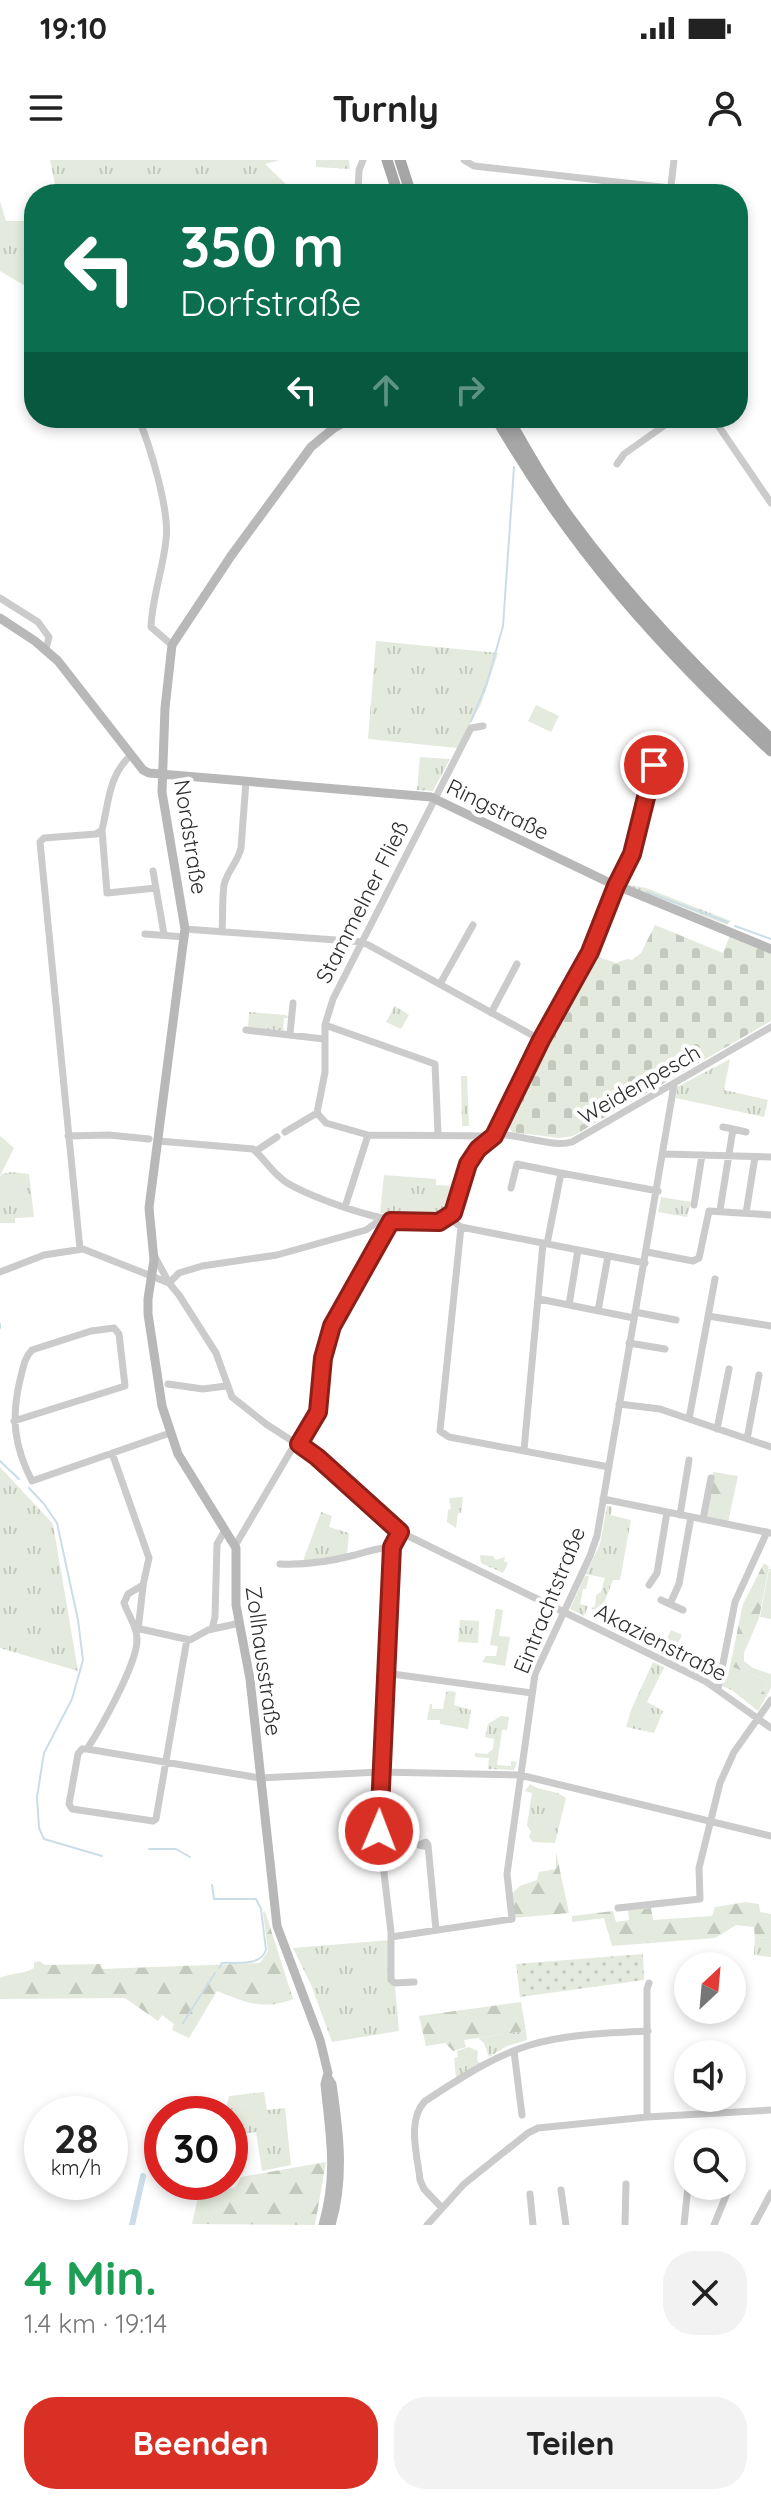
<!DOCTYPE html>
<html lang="de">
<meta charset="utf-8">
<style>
body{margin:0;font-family:Quicksand,sans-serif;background:#f2f2f2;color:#222;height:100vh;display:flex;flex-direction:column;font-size:30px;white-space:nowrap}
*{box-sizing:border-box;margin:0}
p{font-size:26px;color:#767676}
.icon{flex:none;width:44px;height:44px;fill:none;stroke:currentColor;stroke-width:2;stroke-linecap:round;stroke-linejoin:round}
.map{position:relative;height:2065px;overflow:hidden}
.side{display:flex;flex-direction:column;background:#fff;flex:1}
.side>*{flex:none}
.guide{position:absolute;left:24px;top:24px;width:724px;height:244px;border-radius:32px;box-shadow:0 4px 12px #0003;background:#0b6e4f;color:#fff;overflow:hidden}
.needle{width:52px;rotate:26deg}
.buttons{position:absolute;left:674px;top:1792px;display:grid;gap:16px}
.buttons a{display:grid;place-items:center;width:72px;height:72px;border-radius:50%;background:#fff;box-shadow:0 4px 12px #0003;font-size:40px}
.speed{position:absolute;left:24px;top:1936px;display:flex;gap:16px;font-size:40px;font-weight:700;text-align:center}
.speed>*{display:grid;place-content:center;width:104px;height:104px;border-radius:50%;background:#fff;box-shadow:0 4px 12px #0003;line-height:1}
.speed small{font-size:20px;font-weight:400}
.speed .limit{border:12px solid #d22;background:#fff;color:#111}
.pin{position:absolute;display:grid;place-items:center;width:68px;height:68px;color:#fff;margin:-34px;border:4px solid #fff;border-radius:50%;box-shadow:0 2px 8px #0007}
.me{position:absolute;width:88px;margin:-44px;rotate:1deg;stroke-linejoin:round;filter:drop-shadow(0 0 6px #0008)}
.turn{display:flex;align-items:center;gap:28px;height:168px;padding:0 24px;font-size:36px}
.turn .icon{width:104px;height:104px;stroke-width:2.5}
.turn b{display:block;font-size:56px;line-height:68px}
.lanes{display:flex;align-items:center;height:76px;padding:0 24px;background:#0003;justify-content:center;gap:40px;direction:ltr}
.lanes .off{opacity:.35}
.round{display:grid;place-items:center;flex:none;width:84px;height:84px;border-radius:32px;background:#f2f2f2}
.headline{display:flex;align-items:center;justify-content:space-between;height:136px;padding:0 24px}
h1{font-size:48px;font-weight:700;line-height:60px;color:#1e9e55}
.button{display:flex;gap:16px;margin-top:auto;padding:16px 24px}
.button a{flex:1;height:92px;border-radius:32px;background:#d93025;color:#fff;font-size:32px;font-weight:700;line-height:92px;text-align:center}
.button a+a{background:#f2f2f2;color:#222}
.status{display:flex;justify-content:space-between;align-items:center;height:56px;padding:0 40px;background:#fff;direction:ltr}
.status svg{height:22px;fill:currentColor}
header{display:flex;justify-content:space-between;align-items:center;height:104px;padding:0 24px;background:#fff;font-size:36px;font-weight:700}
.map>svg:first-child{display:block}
.grass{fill:url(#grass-tufts)}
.forest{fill:url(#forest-firs)}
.cemetery{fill:url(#cemetery-stones)}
.garden{fill:url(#garden-dots)}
.pitch{fill:#e4eadd}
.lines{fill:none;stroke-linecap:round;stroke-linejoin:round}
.stream{stroke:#cbdde7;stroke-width:2}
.canal{stroke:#cbdde7;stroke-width:6}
.street{stroke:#cbcbcb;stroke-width:7}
.secondary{stroke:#b8b8b8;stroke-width:9}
.primary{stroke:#a6a6a6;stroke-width:11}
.route-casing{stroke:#8d1f18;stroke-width:20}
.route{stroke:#d93025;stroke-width:14}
.labels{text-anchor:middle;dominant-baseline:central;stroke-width:8;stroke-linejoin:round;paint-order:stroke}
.street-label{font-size:22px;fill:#2e2e2e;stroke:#fff}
</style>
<div class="status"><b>19:10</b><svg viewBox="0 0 49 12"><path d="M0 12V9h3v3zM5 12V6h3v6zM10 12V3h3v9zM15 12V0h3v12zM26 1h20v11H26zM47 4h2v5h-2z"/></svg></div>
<header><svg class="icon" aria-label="menu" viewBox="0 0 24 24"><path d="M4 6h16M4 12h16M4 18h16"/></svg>Turnly<svg class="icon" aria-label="person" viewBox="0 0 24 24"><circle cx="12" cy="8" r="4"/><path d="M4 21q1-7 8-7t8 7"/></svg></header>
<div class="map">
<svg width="771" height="2065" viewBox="0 0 771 2065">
<defs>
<pattern id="grass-tufts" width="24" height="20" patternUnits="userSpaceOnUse" patternTransform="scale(2)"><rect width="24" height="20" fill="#e4eadd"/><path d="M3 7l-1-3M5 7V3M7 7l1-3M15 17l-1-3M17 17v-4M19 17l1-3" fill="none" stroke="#c4c9be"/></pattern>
<pattern id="forest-firs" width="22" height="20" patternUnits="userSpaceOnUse" patternTransform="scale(2)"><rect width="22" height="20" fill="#e4eadd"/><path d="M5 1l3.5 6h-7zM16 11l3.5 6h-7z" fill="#c4c9be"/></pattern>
<pattern id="cemetery-stones" width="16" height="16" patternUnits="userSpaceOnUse" patternTransform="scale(2)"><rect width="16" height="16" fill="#e4eadd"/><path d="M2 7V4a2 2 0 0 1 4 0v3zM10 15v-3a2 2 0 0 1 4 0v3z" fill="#c4c9be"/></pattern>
<pattern id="garden-dots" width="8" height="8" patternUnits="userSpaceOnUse" patternTransform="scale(2)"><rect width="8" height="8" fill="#e4eadd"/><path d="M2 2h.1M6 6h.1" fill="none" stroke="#c4c9be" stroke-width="1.8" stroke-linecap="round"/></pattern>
</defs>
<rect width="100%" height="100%" fill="#fff"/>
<path class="grass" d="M50,0H280L265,4L296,34H57Z
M316,0H349L350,9L316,7Z
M0,41L6,61H34V131L0,111Z
M376,481L498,493L481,544L457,588L368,579Z
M420,597L450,599L433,631L417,630Z
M624,724L646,728L731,761L727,765Z
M395,846L409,855L401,869L386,862Z
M249,852L286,855L289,858H284L283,869L287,872L248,870Z
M730,899L724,930L768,940L764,957L676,938L677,927Z
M461,916H467L469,966H462Z
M11,1012L29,1014L34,1057L15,1058V1063H0V1017L2,1014Z
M384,1015L436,1019V1025L454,1026C451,1038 450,1050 438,1056L380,1053Z
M661,1037L691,1042L687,1057L658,1052Z
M0,1307L53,1364L78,1511L0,1488Z
M463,1337L461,1353H458L456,1368L447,1362L448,1350L451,1349L449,1338Z
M607,1346L612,1347L611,1355L631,1360L620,1420H613L600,1453L591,1448L595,1446L596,1435L601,1432L605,1418L586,1414L600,1384Z
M321,1352L332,1356L329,1367L349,1373L347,1394L303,1401Z
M480,1395L493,1396L496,1400L505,1397L504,1401L508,1403L503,1413L481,1403Z
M585,1416H589L586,1429H583L580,1444L588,1446L584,1456L570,1449Z
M496,1449L503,1450L499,1476L510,1477L505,1506L482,1502L486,1496H496L498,1486L490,1485Z
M460,1460L479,1461L478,1483L458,1482Z
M671,1470L682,1475L671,1497L660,1492Z
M653,1502L664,1507L647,1542L663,1551L654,1573L626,1567L631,1550Z
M730,1506L766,1520L767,1525L756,1540L722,1526L724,1513L728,1514Z
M451,1531L456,1532L454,1545L471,1550L468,1569L440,1564V1560H427L430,1544H432V1549H443L446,1532Z
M501,1556L509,1557L507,1570H502L497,1605L511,1606V1601L517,1602L514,1610L488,1609L489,1598L475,1597V1593L487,1594L493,1589L494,1579L485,1577L488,1564Z
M530,1624C540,1632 556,1629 566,1638L555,1683L533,1682L529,1677L531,1672L527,1665L532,1633L525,1631Z
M771,1777V1797L754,1795L755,1778Z
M391,1780L399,1871L332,1882L312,1827L293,1788Z
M526,1871L527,1880L507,1886L489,1897L484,1883L478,1878Z
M469,1887L478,1891L477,1900L480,1904L456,1918L454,1898L458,1897L457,1891Z
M264,1932L267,1950L285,1948L291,2005L262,2011L256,1972L230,1976V1954H225L229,1936Z"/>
<path class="forest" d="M713,1312L738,1316L728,1362L705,1357Z
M764,1403L769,1407L759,1458L744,1493V1501L753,1508L771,1514V1528L758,1551L727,1526V1523L731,1524L756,1540L767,1525L766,1520L730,1506L743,1444Z
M556,1692L569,1753L513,1758L508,1737L520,1726L537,1720L539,1712L556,1709Z
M746,1742L759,1744L760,1752L771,1754V1777L755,1778L754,1767L736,1765L715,1778L612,1786L604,1758L572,1762V1756L613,1751L616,1762L629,1760L628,1750L651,1748L653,1760L712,1756L715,1747Z
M265,1751L293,1839C263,1851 245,1842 217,1831L189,1878L172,1870L174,1864L162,1855L158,1861L125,1838L0,1839V1818C10,1813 25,1814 34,1808V1803L39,1801L45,1805L101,1804L102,1809L260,1803L268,1791L263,1752Z
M521,1842L526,1871L464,1880L466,1887L453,1891L445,1883L426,1886L419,1856Z
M326,2002L315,2065L192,2064L199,2033L216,2035L223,2029L235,2028L241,2017Z"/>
<path class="cemetery" d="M655,765L723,793L731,773L771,791V861L573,976L559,978L512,972L507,963C529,904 562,849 593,795L616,803L627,799L632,800L641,793Z"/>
<path class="garden" d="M643,1794L644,1820L520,1837L516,1804Z"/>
<path class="pitch" d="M536,545L559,556L551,572L528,561Z
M0,976L14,988L0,1016Z
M769,1409H771V1459L760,1457Z"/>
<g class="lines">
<path class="stream" d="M471,561L487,523L503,466L514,307
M647,732L727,762
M735,766L771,779
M0,1164V1168
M0,1301L19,1319
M29,1328L44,1344L57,1363L78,1460L83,1500L72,1539L44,1593L37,1637L39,1668L44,1679L102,1696
M149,1689H176L190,1697
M212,1725L214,1739H256L261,1749L266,1790C260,1807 237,1802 222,1803L219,1808
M183,1863L215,1813"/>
<path class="canal" d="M132,2065L143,2016"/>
<path class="street" d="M464,0L474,6L670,28
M358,34L359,10L363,0
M670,34L674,0
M138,258C150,285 170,351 166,380C163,409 152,438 151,467L172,485
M713,258L771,343
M617,304L624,294L675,258
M0,438L38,462L49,477L46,489
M102,670L107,733L156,728
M153,711L164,774
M185,769L363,782L541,880
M222,772C223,756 222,739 224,725C227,711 238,702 241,688L246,621
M145,774L185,777
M440,824L473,765
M491,853L517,804
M325,865L435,904L438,974
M246,870L324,879
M290,874L293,843
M317,953L326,963L368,975L494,976L541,880L590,792L616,726L628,703L654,605
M317,953L325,912V865L333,839L471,568L483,566
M733,969L746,972
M285,972L317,953
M68,976L109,975L149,979
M159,981L253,989C266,1000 273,1015 289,1024C316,1040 430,1083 453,1053C461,1029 466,981 498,975C508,974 519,977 529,979C543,981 558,986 572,982L771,867
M256,991L277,977
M664,994L771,997
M561,1013L658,1031
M511,1028L517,1004L561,1013L547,1084
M694,1045L702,995
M345,1047L368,975
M720,1050L733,969L723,967
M746,1053L755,997
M449,1058L461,1067L645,1103
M461,1067L440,1271L449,1277L609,1307
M80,1089L40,682L44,678L96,674L102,670C109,642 108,616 131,595
M647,1092L693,1101L699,1098L709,1051L771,1055
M154,1095L169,1123L179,1135L216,1193L232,1237L266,1264L317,1297L400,1372L705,1521L771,1568
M0,1112L44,1095L83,1089L169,1123
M169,1123L179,1113L202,1106L277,1095L366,1070L380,1060
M539,1139L634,1158
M569,1145L578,1090
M598,1151L608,1096
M635,1152L676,1160
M708,1156L771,1166
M629,1183L665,1189
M168,1224L203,1229L226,1226
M619,1244L660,1249L771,1287
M689,1259L715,1119
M14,1261L125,1226L119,1174L114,1168L91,1171L32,1190C24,1198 23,1209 20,1220C11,1258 14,1286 32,1321L170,1273
M717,1269L729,1209
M747,1279L759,1215
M299,1284L318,1252L323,1198L332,1166L391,1061
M524,1290L543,1083
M112,1293L149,1398L143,1425L128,1434L124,1443C128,1455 137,1466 137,1479C138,1502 101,1568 87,1589H82L78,1594L69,1644L72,1649L153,1661L156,1659L187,1479
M603,1339L771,1373
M680,1355L689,1300
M703,1359L711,1318
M400,1372L392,1387L379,1671L391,1772V1820L395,1823L414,1822
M235,1386L296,1282
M280,1404C304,1405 332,1401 355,1395C368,1391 378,1388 392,1387
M649,1425L657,1413L667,1352
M661,1440L683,1450
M670,1444L679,1424L691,1357
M136,1468L190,1480L208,1470L240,1463
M212,1469L215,1457L217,1384L225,1370
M138,1470L143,1427
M385,1513L532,1533
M718,1529L735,1442L767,1372
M87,1589L260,1618L380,1612L520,1615L771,1676
M428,1687L419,1685L426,1682L428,1685L436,1770
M618,1748L700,1739L699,1708L720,1623L734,1592L771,1540
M391,1777L512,1759L507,1714L535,1514L590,1396L597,1376L674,925
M514,1891L522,1955
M647,1957V1829L649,1823
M561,2030L566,2065
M530,2034L533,2065
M442,2048L424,2029L420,2020C418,1997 406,1961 425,1941C458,1920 491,1897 530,1885C567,1874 609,1873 648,1871
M427,2065L464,2024L528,1973L538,1968L647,1957L771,1950
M625,2065L626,2024
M684,2065L688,2026
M714,2065L730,2026
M754,2065L771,2033"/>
<path class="secondary" d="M0,458L35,481L58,501L143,610L149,613L431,637L608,722L771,789
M328,1918L332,1924C339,1972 345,2018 331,2065
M323,2065C338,2013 330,1976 325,1924L328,1913L320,1880L277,1766L250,1519L236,1445V1388L178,1294L162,1246L148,1154V1139L154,1100L149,1048L185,769L162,632L165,548L172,485L231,396L311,287L334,268L352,258"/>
<path class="primary" d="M387,0L398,34
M400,0L411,34
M496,258C573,391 659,486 771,591
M508,258C527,291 546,326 569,357C628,438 698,510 771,579"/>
</g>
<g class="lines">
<defs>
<path id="route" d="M379,1671L392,1387L400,1372L317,1297L299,1284L318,1252L323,1198L332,1166L391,1061L439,1062L453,1053L468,1004L478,989L494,976L541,880L590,792L616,726L632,694L654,605"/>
</defs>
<use href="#route" class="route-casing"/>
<use href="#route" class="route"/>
</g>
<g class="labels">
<g class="street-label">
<text transform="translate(498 649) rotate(26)">Ringstraße</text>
<text transform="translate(191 677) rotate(81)">Nordstraße</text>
<text transform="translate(362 742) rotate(-63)">Stammelner Fließ</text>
<text transform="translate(639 924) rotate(-30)">Weidenpesch</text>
<text transform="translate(549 1440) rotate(-68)">Eintrachtstraße</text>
<text transform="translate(661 1482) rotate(27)">Akazienstraße</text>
<text transform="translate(264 1501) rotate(82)">Zollhausstraße</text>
</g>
</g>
</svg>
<div class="buttons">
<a><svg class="needle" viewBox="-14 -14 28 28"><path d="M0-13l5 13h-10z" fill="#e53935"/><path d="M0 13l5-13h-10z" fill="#767676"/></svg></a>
<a><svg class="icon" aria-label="sound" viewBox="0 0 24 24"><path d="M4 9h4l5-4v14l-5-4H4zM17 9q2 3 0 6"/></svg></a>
<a><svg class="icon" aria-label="search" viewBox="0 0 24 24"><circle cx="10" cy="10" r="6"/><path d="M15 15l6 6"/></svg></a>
</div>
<div class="speed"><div>28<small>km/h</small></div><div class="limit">30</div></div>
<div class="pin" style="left:654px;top:605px;background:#d93025"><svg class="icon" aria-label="arrive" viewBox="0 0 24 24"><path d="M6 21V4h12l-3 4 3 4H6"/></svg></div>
<svg class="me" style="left:379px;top:1671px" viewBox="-20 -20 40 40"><circle r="17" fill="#d93025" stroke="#fff" stroke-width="3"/><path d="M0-11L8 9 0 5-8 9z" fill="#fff"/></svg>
<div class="guide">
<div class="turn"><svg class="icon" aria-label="left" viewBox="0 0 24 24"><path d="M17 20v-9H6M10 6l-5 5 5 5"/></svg><div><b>350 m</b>Dorfstraße</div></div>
<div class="lanes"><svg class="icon" aria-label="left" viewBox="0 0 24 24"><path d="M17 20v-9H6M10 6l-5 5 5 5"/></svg><svg class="icon off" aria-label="ahead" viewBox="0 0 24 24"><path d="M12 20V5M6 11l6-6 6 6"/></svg><svg class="icon off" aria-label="right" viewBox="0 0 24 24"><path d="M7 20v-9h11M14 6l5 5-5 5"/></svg></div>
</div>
</div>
<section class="side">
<div class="headline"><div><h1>4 Min.</h1><p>1.4 km · 19:14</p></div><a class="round"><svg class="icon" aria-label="close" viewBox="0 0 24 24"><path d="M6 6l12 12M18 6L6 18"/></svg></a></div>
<div class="button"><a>Beenden</a><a>Teilen</a></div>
</section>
